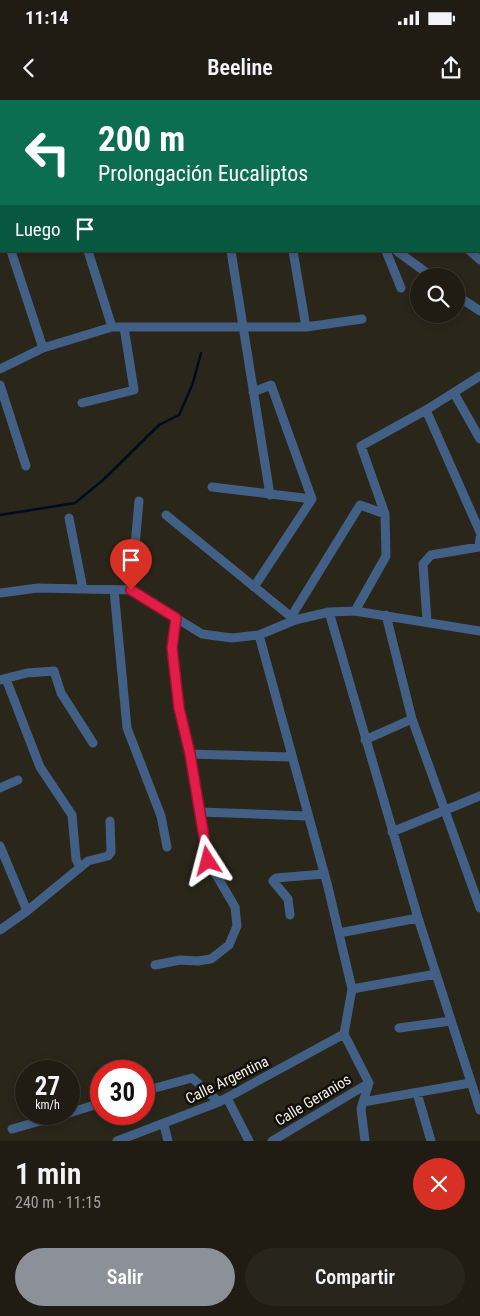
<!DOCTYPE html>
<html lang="es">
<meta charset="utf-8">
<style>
body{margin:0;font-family:"Roboto Condensed",sans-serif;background:#28251d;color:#f1f3f6;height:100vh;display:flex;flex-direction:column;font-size:19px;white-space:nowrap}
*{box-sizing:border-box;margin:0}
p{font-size:16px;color:#a2a1a0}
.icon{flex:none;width:28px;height:28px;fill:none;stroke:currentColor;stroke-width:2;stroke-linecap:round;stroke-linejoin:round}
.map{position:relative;height:1041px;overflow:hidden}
.sheet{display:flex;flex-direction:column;background:#201c14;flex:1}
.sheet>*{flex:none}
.top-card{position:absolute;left:0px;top:0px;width:480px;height:152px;box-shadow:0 2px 8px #0003,0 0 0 1px #3d3a34;background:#0b6e4f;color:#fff;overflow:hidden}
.fabs{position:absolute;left:410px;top:168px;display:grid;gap:10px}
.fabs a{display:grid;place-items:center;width:55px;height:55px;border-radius:50%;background:#201c14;box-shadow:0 2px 8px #0003,0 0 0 1px #3d3a34;font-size:25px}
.speed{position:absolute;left:15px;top:960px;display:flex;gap:10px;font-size:25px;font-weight:700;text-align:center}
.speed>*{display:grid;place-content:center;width:65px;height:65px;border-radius:50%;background:#201c14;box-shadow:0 2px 8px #0003,0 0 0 1px #3d3a34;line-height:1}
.speed small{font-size:12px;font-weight:400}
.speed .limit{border:8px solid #d22;background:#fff;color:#111}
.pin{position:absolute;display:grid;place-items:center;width:42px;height:42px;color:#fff;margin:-51px -21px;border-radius:50% 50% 50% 0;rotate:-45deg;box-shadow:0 0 5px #0007}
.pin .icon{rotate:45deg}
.me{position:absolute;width:55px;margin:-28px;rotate:351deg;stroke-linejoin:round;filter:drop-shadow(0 0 4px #0008)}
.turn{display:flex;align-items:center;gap:18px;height:105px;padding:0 15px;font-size:22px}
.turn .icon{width:65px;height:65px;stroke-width:2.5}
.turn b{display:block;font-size:35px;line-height:42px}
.then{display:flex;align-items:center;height:48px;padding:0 15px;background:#0003;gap:10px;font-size:19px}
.round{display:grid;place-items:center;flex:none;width:52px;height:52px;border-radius:26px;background:#28251d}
.head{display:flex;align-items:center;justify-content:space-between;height:85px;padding:0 15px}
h1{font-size:30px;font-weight:600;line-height:38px}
.action{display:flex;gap:10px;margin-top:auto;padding:10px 15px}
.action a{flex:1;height:58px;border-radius:30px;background:#8c9099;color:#fff;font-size:20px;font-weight:600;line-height:58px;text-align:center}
.action a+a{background:#28251d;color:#f1f3f6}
.status{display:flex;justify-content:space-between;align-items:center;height:35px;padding:0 25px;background:#201c14;direction:ltr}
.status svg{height:14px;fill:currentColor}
header{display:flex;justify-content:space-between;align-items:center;height:65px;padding:0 15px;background:#201c14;font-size:22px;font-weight:600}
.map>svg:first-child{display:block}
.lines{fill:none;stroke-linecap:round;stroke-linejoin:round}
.stream{stroke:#000b22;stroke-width:2.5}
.minor{stroke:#425f85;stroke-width:9}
.route-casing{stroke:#92132f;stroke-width:12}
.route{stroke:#e11d48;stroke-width:9}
.labels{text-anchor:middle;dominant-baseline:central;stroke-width:5;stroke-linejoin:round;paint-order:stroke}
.street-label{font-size:15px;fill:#f3f0e8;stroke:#110f0a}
</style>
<div class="status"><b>11:14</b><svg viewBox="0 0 49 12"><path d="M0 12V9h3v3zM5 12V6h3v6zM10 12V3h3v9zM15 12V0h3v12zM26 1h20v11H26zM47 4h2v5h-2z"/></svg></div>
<header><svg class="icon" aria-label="back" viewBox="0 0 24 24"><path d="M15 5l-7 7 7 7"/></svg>Beeline<svg class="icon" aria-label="share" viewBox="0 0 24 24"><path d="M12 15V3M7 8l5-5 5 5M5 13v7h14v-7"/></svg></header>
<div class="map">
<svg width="480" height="1041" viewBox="0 0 480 1041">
<rect width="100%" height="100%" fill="#2a261a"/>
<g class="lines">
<path class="stream" d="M0,415L75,403L103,380L159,325L179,315L193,283L201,253"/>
<path class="minor" d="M16,0V1
M68,0L69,1
M115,0L116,1
M161,0L162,1
M189,0V1
M272,0V1
M414,0L415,1
M470,0L471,1
M479,16L480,19
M0,21L1,26
M0,68L1,69
M479,76L480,77
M0,120L1,123
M11,151L43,248
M88,151L112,227
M231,151L270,395
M293,151L306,227
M386,151L401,188
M397,151L431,176
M470,151L480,160
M456,195L480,211
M0,269L43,248L112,227H306L362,219
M0,285L26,366
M253,292L271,285L312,399
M454,293L480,339
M82,303L134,290L124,227
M426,310L480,432
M212,387L312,399
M166,415L295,520
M69,418L83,489
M254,487L312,399
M114,490L127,628L161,716L167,747
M131,490L139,401
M0,493L38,488L131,490L202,534L232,538L259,535L295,520L329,512L355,511L480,531
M355,511L386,456L385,414L361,346L426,310L480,276
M329,512L418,818L480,1010
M386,515L412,619L480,808
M291,517L360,405L385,414
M427,521L423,464L431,455L479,447L480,438
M259,535L328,787L352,889L344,934
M6,579L40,667L72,715L76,759L80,768
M0,580L27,573L54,571L61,593L93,643
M365,640L412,619
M190,654L291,657
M0,688L18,680
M200,712L307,716
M392,732L480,696
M0,746L27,811
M290,815L288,799L273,781L276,778L324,774
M0,830L27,811L88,761L108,756L111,752L110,721
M339,833L418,818
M155,865L180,860L198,861L211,859L229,845L237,826L235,807L208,761L190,654L179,608L172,548L176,518
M352,889L436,874
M399,928L451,921
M344,934L369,983L363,1002L470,983
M144,991L192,978L219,1002
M417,993L431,1041
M227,998L249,1041
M363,1002L361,1009L365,1041
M69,1013L101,1003
M164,1025L168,1041
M12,1029L65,1014
M117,1041L219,1002L344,934
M272,1041L369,983"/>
</g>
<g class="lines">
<defs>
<path id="route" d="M131,490L176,518L172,548L179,608L190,654L208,761"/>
</defs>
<use href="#route" class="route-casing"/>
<use href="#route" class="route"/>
</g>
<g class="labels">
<g class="street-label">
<text transform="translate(227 980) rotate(-26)">Calle Argentina</text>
<text transform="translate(313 1000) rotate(-31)">Calle Geranios</text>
</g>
</g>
</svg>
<div class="fabs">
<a><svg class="icon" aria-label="search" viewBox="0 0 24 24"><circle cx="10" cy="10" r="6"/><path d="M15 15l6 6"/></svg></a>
</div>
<div class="speed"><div>27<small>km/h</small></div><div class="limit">30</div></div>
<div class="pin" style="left:131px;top:490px;background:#d93025"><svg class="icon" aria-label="arrive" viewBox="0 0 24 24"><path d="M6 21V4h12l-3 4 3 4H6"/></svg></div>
<svg class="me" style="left:208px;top:761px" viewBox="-20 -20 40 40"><path d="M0-17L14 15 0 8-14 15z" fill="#e11d48" stroke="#fff" stroke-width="4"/></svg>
<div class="top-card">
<div class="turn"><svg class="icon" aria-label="left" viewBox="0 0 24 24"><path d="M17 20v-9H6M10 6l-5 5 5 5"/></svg><div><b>200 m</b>Prolongación Eucaliptos</div></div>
<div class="then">Luego<svg class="icon" aria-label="arrive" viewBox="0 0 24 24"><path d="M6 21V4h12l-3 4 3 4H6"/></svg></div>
</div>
</div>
<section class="sheet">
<div class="head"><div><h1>1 min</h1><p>240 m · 11:15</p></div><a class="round" style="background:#d93025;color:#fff"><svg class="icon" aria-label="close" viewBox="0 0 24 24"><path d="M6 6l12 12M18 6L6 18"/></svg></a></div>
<div class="action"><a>Salir</a><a>Compartir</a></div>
</section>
